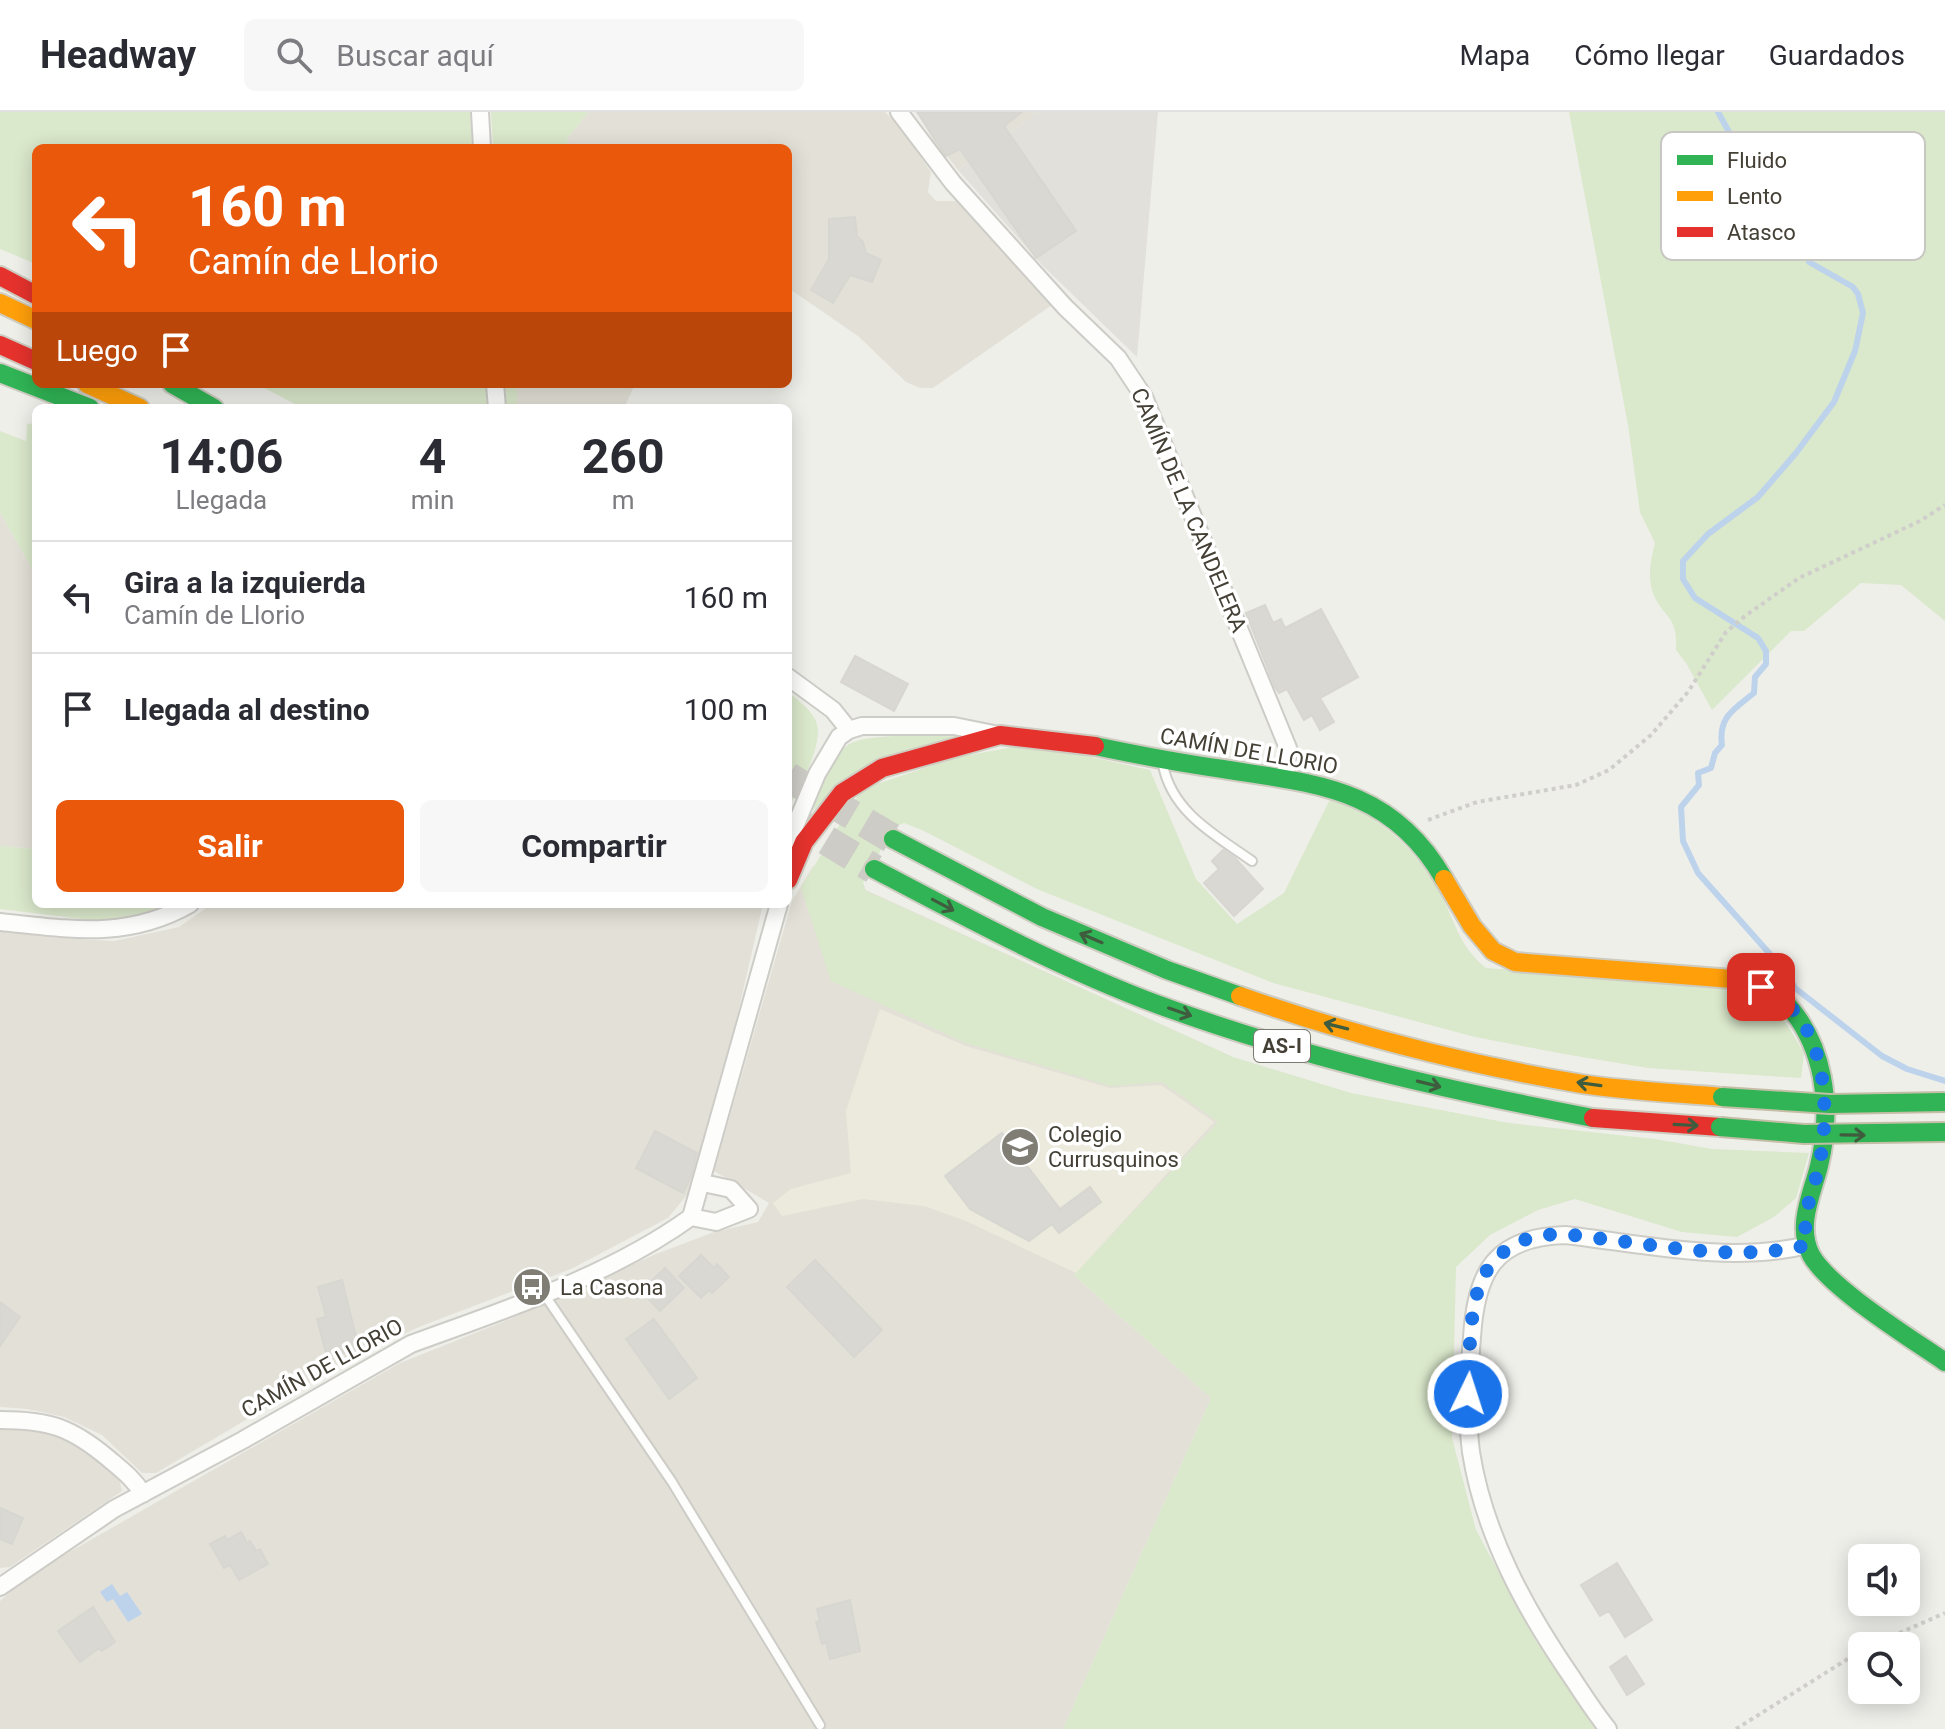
<!DOCTYPE html>
<html lang="es">
<meta charset="utf-8">
<style>
body{margin:0;font-family:Roboto,sans-serif;background:#f7f7f7;color:#2b2b33;height:100vh;display:flex;flex-direction:column;font-size:30px;white-space:nowrap}
*{box-sizing:border-box;margin:0}
p{font-size:26px;color:#7c7c81}
.icon{flex:none;width:44px;height:44px;fill:none;stroke:currentColor;stroke-width:2;stroke-linecap:round;stroke-linejoin:round}
.map{position:relative;flex:1;overflow:hidden}
.details{position:absolute;left:32px;top:292px;width:760px;height:504px;display:flex;flex-direction:column;background:#fff;border-radius:12px;box-shadow:0 4px 20px #0003}
.details>*{flex:none}
.hud{position:absolute;left:32px;top:32px;width:760px;height:244px;border-radius:12px;box-shadow:0 4px 20px #0003;background:#ea580c;color:#fff;overflow:hidden}
.fabs{position:absolute;left:1848px;top:1432px;display:grid;gap:16px}
.fabs a{display:grid;place-items:center;width:72px;height:72px;border-radius:12px;background:#fff;box-shadow:0 4px 20px #0003;font-size:40px}
.pin{position:absolute;display:grid;place-items:center;width:68px;height:68px;color:#fff;margin:-34px;border-radius:16px;box-shadow:0 4px 12px #0006}
.me{position:absolute;width:88px;margin:-44px;rotate:4deg;stroke-linejoin:round;filter:drop-shadow(0 0 6px #0008)}
.turn{display:flex;align-items:center;gap:28px;height:168px;padding:0 24px;font-size:36px}
.turn .icon{width:104px;height:104px;stroke-width:2.5}
.turn b{display:block;font-size:56px;line-height:68px}
.then{display:flex;align-items:center;height:76px;padding:0 24px;background:#0003;gap:16px;font-size:30px}
.eta{display:flex;justify-content:space-evenly;align-items:center;height:136px;text-align:center}
.eta b{font-size:48px;font-weight:700;line-height:56px}
.primary-button{display:flex;gap:16px;margin-top:auto;padding:16px 24px}
.primary-button a{flex:1;height:92px;border-radius:12px;background:#ea580c;color:#fff;font-size:32px;font-weight:700;line-height:92px;text-align:center}
.primary-button a+a{background:#f7f7f7;color:#2b2b33}
ul{padding:0;list-style:none}
li{display:flex;align-items:center;gap:24px;height:112px;padding:0 24px;border-top:2px solid #e1e1e2}
li div{flex:1}
li b{display:block;font-size:30px}
li em{font-style:normal}
header{display:flex;align-items:center;gap:48px;box-sizing:border-box;height:112px;padding:0 40px;background:#fff;border-bottom:2px solid #e1e1e2}
header strong{font-size:38px}
nav{display:flex;gap:44px;margin-inline-start:auto;font-size:28px}
.search{width:560px;height:72px;background:#f7f7f7;display:flex;align-items:center;gap:20px;box-sizing:border-box;padding:0 28px;border-radius:12px;color:#7c7c81;font-size:30px}
.map>svg:first-child{display:block}
.residential{fill:#e3e1d7}
.industrial{fill:#e2e0db}
.education{fill:#eceadc}
.green{fill:#dae8cb}
.water{fill:#bdd3eb}
.lines{fill:none;stroke-linecap:round;stroke-linejoin:round}
.stream{stroke:#bdd3eb;stroke-width:6}
.building{fill:#d9d8d2;stroke:#d7d6d0;stroke-width:2}
.highway-tunnel{stroke:#cdccc6;stroke-width:30;stroke-dasharray:30 15;stroke-linecap:butt}
.lane-casing{stroke:#cdccc7;stroke-width:12}
.street-casing{stroke:#cdccc7;stroke-width:20}
.fast-casing{stroke:#ceccc1;stroke-width:22}
.slow-casing{stroke:#ceccc1;stroke-width:22}
.jam-casing{stroke:#ceccc1;stroke-width:22}
.path{stroke:#d0cecb;stroke-width:4;stroke-dasharray:4 4;stroke-linecap:butt}
.lane{stroke:#fdfdfc;stroke-width:8}
.street{stroke:#fdfdfc;stroke-width:16}
.fast{stroke:#30b455;stroke-width:18}
.slow{stroke:#ff9f0a;stroke-width:18}
.jam{stroke:#e5322d;stroke-width:18}
.fast-bridge-casing{stroke:#c5bea7;stroke-width:22;stroke-linecap:butt}
.fast-bridge{stroke:#30b455;stroke-width:18}
.oneway{stroke:#3f5d3e}
.route{stroke:#1a73e8;stroke-width:14;stroke-dasharray:0 25.2}
.labels{text-anchor:middle;dominant-baseline:central;stroke-width:7;stroke-linejoin:round;paint-order:stroke}
.shield{fill:#fff;stroke:#7c7972;stroke-width:2}
.shield-label{font-size:20px;font-weight:bold;fill:#444036}
.street-label{font-size:22px;fill:#444036;stroke:#fff}
.poi-label{font-size:22px;fill:#444036;stroke:#fff;text-anchor:start}
.key{fill:#fff;stroke:#c7c6c3;stroke-width:2}
.key-label{font-size:22px;fill:#444036}
</style>
<header>
<strong>Headway</strong>
<div class="search"><svg class="icon" aria-label="search" viewBox="0 0 24 24"><circle cx="10" cy="10" r="6"/><path d="M15 15l6 6"/></svg>Buscar aquí</div>
<nav><a>Mapa</a><a>Cómo llegar</a><a>Guardados</a></nav>
</header>
<div class="map">
<svg width="1945" height="1617" viewBox="0 0 1945 1617">
<rect width="100%" height="100%" fill="#efefea"/>
<path class="residential" d="M588,0H885L902,18L931,60L928,80L936,89H959L1052,193L933,276H920L906,270L858,224L788,176V36H569L567,27Z
M917,0H1038L958,58L947,44L943,46Z
M517,272H635L624,296H517Z
M0,400L36,464V737L0,734Z
M813,754L1233,945L1219,1010L1074,1163L1211,1286L1063,1617H0V1489L31,1462L400,1251L510,1207L656,1142L714,1120L758,1110L769,1091L714,1059L792,789Z
M212,792H763L705,1044L687,1083L668,1106L571,1157L424,1213L358,1242L156,1361H142L102,1323L64,1305L27,1297L0,1295V818L46,825L114,829L179,815Z
M0,1315H21L71,1326L118,1362L122,1379L10,1455L0,1456Z"/>
<path class="industrial" d="M1038,0H1158L1137,245L1042,153L958,58Z"/>
<path class="education" d="M880,897L966,934L1110,976L1161,973L1214,1010L1076,1161L966,1109L924,1094L863,1087L782,1104L773,1091L791,1077L851,1061L846,999Z"/>
<path class="green" d="M0,0H470L472,36H36V152L0,137Z
M491,0H588L567,27L569,36H493Z
M1569,0H1945V509L1901,473L1861,471L1804,519H1791L1712,598L1686,551L1676,538C1678,502 1663,507 1653,481C1647,464 1651,447 1655,431L1640,400L1628,313Z
M257,272H486L489,296H302Z
M502,272H517V296H504Z
M36,311V464L0,400V319L26,329L27,312Z
M788,580C798,588 809,596 815,607C827,630 798,676 788,698V647L792,635L788,632Z
M961,624L835,675L813,699C818,676 827,647 848,633C867,620 936,625 961,624Z
M1018,634L1073,641L1150,658L1196,767L1237,812L1284,781L1330,687C1380,704 1416,736 1441,783C1457,813 1458,833 1486,856L1727,873L1777,895L1804,941L1801,966L1648,956L1564,942L1475,925L1273,871L1037,777L922,718L904,711L894,715L863,770L866,779L1233,945L1351,981L1509,1011L1655,1027L1712,1037L1809,1041L1796,1086L1774,1105L1737,1125L1682,1120L1575,1087L1538,1098L1490,1123L1456,1155L1452,1326L1476,1418L1536,1529L1596,1617H1063L1211,1286L1074,1163L1218,1010L1162,970L1111,974L966,931L831,869L801,775L862,677L954,646Z
M0,734L36,737V792H167L147,800L106,810L0,797Z"/>
<path class="water" d="M112,1472L120,1484L127,1480L142,1502L128,1510L113,1487L107,1490L100,1480Z"/>
<g class="lines">
<path class="stream" d="M1718,0L1729,20L1774,57L1804,63C1816,92 1826,109 1806,138L1809,150L1853,175L1858,182L1863,201L1855,239L1834,290L1796,341L1758,385L1708,422L1683,449V467L1695,486L1758,526L1766,539V552L1755,565L1754,581C1734,597 1718,605 1722,633L1715,641L1711,656L1698,661L1699,673L1681,695L1683,729L1698,761L1785,859L1795,876L1882,944L1907,957L1945,969"/>
</g>
<path class="building" d="M917,0H1022L1004,14L1076,119L1036,146L960,37L946,44Z
M855,105L857,124L863,130L866,141L881,148L872,170L850,163L833,191L811,178L829,147V107Z
M1265,493L1273,511L1281,507L1285,516L1321,497L1358,565L1320,586L1334,610L1320,618L1312,603L1304,608L1287,577L1279,581L1275,575L1246,501Z
M855,544L908,572L894,599L841,570Z
M1223,738L1235,746L1263,777L1234,804L1204,771L1219,757L1212,749Z
M655,1019L697,1041L691,1064L683,1081L636,1056Z
M1002,1021L1060,1097L1090,1075L1101,1090L1059,1121L1052,1112L1029,1129L970,1097L945,1064Z
M701,1143L714,1156L717,1152L729,1165L712,1181L709,1178L701,1186L679,1164Z
M815,1148L882,1218L854,1245L787,1175Z
M665,1156L684,1176L660,1199L641,1179Z
M342,1168L359,1237L327,1245L317,1207L326,1205L318,1175Z
M0,1190L20,1205L0,1234Z
M654,1207L697,1266L669,1287L626,1227Z
M0,1396L23,1406L12,1432L0,1427Z
M241,1420L247,1431L250,1429L256,1439L260,1437L268,1452L239,1468L230,1453L224,1456L210,1432L225,1424L227,1428Z
M1617,1451L1652,1508L1625,1525L1609,1499L1600,1504L1581,1473Z
M850,1488L860,1539L830,1547L826,1530L822,1532L816,1510L820,1509L817,1497Z
M93,1495L115,1530L102,1539L99,1536L80,1550L58,1519Z
M1626,1544L1644,1572L1627,1583L1610,1555Z"/>
<g class="lines">
<path class="highway-tunnel" d="M788,665L893,727
M788,705L874,757"/>
<defs>
<path id="lane" d="M1163,653C1172,700 1215,723 1252,749
M544,1182L672,1370L820,1613"/>
<path id="street" d="M480,0L482,36
M899,0L953,71L1065,195L1118,246L1144,285L1288,636L1285,666
M495,272L497,296
M788,565L833,598L849,618
M790,751L791,724L817,662L839,625L849,618L862,614H954L994,622
M0,810C69,817 127,828 190,792
M691,1105L716,1110L749,1097L731,1077L703,1071
M0,1308C49,1308 71,1315 109,1347C122,1358 134,1367 143,1382
M0,1475L114,1397L243,1328L411,1232C506,1197 608,1165 691,1105L779,792
M1608,1617C1595,1601 1584,1584 1573,1567C1526,1499 1484,1423 1471,1340C1466,1302 1469,1263 1472,1225C1476,1160 1495,1125 1565,1123C1644,1132 1729,1152 1808,1133"/>
<path id="fast" d="M0,261L90,296
M172,272L214,296
M1095,634C1138,643 1180,651 1223,657C1317,672 1392,676 1444,767
M893,727L1042,805L1167,858L1240,884
M874,757C967,806 1060,856 1159,893C1300,945 1446,978 1593,1006
M1782,887C1825,930 1833,996 1819,1054C1812,1082 1796,1114 1811,1143C1829,1176 1912,1227 1945,1250"/>
<path id="slow" d="M0,191L36,208
M87,272L140,296
M1444,767L1472,814L1493,839L1515,850L1745,868L1770,878L1782,887
M1240,884C1349,922 1469,953 1582,972C1628,979 1676,981 1722,985"/>
<path id="jam" d="M0,164L36,183
M0,233L36,249
M788,768L804,730L842,681L882,656L1000,623L1095,634
M1593,1006L1720,1015"/>
</defs>
<use href="#lane" class="lane-casing"/>
<use href="#street" class="street-casing"/>
<use href="#fast" class="fast-casing"/>
<use href="#slow" class="slow-casing"/>
<use href="#jam" class="jam-casing"/>
<path class="path" d="M1428,708L1477,690L1576,673L1609,658L1651,623L1688,580L1726,520L1745,504L1799,466L1920,409L1945,393
M1870,1534L1945,1501
M1736,1617L1862,1538"/>
<use href="#lane" class="lane"/>
<use href="#street" class="street"/>
<use href="#fast" class="fast"/>
<use href="#slow" class="slow"/>
<use href="#jam" class="jam"/>
<defs>
<path id="fast-bridge" d="M1722,985L1830,992L1945,990
M1720,1015L1804,1022L1945,1020"/>
</defs>
<use href="#fast-bridge" class="fast-bridge-casing"/>
<use href="#fast-bridge" class="fast-bridge"/>
</g>
<defs><path id="oneway-shaft" d="M-6 0H5M1.5-3L5.5 0L1.5 3" fill="none" stroke-width="1.6" stroke-linecap="round" stroke-linejoin="round" transform="scale(2)"/></defs>
<g class="oneway">
<use href="#oneway-shaft" transform="translate(943 793) rotate(28)"/>
<use href="#oneway-shaft" transform="translate(1091 826) rotate(-157)"/>
<use href="#oneway-shaft" transform="translate(1180 900) rotate(19)"/>
<use href="#oneway-shaft" transform="translate(1336 914) rotate(-166)"/>
<use href="#oneway-shaft" transform="translate(1429 972) rotate(14)"/>
<use href="#oneway-shaft" transform="translate(1589 972) rotate(-172)"/>
<use href="#oneway-shaft" transform="translate(1686 1013) rotate(3)"/>
<use href="#oneway-shaft" transform="translate(1853 1023) rotate(1)"/>
</g>
<g class="lines">
<path class="route" d="M1468,1282C1470,1246 1468,1206 1480,1172C1488,1151 1506,1134 1527,1127C1556,1117 1589,1126 1619,1129C1681,1137 1745,1148 1808,1133C1799,1104 1815,1077 1820,1049C1831,988 1825,902 1761,875"/>
</g>
<defs>
<symbol id="school-disc" viewBox="-11 -11 22 22"><circle r="9.5" fill="#807d75" stroke="#fff"/><path d="M0-5L7-2L0 1L-7-2ZM-4 1L0 2.5L4 1V4Q0 6-4 4Z" fill="#fff"/></symbol>
<symbol id="bus-disc" viewBox="-11 -11 22 22"><circle r="9.5" fill="#807d75" stroke="#fff"/><path d="M-5-6H5V4H4V6H2V4H-2V6H-4V4H-5ZM-3.5-4V0h7V-4ZM-3.5 1.2v1.5H-2V1.2ZM2 1.2v1.5H3.5V1.2Z" fill="#fff"/></symbol>
</defs>
<g fill-rule="evenodd">
<use href="#school-disc" x="998" y="1013" width="44" height="44"/>
<use href="#bus-disc" x="510" y="1153" width="44" height="44"/>
</g>
<g class="labels">
<rect class="shield" x="1254" y="918" width="56" height="32" rx="6"/>
<g class="shield-label">
<text x="1282" y="934">AS-I</text>
</g>
<g class="street-label">
<text transform="translate(1189 398) rotate(67)">CAMÍN DE LA CANDELERA</text>
<text transform="translate(1249 639) rotate(10)">CAMÍN DE LLORIO</text>
<text transform="translate(322 1256) rotate(-29)">CAMÍN DE LLORIO</text>
</g>
<g class="poi-label">
<text x="1048" y="1022">Colegio<tspan x="1048" dy="25">Currusquinos</tspan></text>
<text x="560" y="1175">La Casona</text>
</g>
</g>
<rect x="1661" y="20" width="264" height="128" rx="12" class="key"/>
<rect x="1677" y="43" width="36" height="10" fill="#30b455"/>
<rect x="1677" y="79" width="36" height="10" fill="#ff9f0a"/>
<rect x="1677" y="115" width="36" height="10" fill="#e5322d"/>
<g class="key-label">
<text x="1727" y="56">Fluido</text>
<text x="1727" y="92">Lento</text>
<text x="1727" y="128">Atasco</text>
</g>
</svg>
<div class="fabs">
<a><svg class="icon" aria-label="sound" viewBox="0 0 24 24"><path d="M4 9h4l5-4v14l-5-4H4zM17 9q2 3 0 6"/></svg></a>
<a><svg class="icon" aria-label="search" viewBox="0 0 24 24"><circle cx="10" cy="10" r="6"/><path d="M15 15l6 6"/></svg></a>
</div>
<div class="pin" style="left:1761px;top:875px;background:#d93025"><svg class="icon" aria-label="arrive" viewBox="0 0 24 24"><path d="M6 21V4h12l-3 4 3 4H6"/></svg></div>
<svg class="me" style="left:1468px;top:1282px" viewBox="-20 -20 40 40"><circle r="17" fill="#1a73e8" stroke="#fff" stroke-width="3"/><path d="M0-11L8 9 0 5-8 9z" fill="#fff"/></svg>
<div class="hud">
<div class="turn"><svg class="icon" aria-label="left" viewBox="0 0 24 24"><path d="M17 20v-9H6M10 6l-5 5 5 5"/></svg><div><b>160 m</b>Camín de Llorio</div></div>
<div class="then">Luego<svg class="icon" aria-label="arrive" viewBox="0 0 24 24"><path d="M6 21V4h12l-3 4 3 4H6"/></svg></div>
</div>
<section class="details">
<div class="eta">
<div><b>14:06</b><p>Llegada</p></div>
<div><b>4</b><p>min</p></div>
<div><b>260</b><p>m</p></div>
</div>
<ul>
<li><svg class="icon" aria-label="left" viewBox="0 0 24 24"><path d="M17 20v-9H6M10 6l-5 5 5 5"/></svg><div><b>Gira a la izquierda</b><p>Camín de Llorio</p></div><em>160 m</em></li>
<li><svg class="icon" aria-label="arrive" viewBox="0 0 24 24"><path d="M6 21V4h12l-3 4 3 4H6"/></svg><div><b>Llegada al destino</b></div><em>100 m</em></li>
</ul>
<div class="primary-button"><a>Salir</a><a>Compartir</a></div>
</section>
</div>
